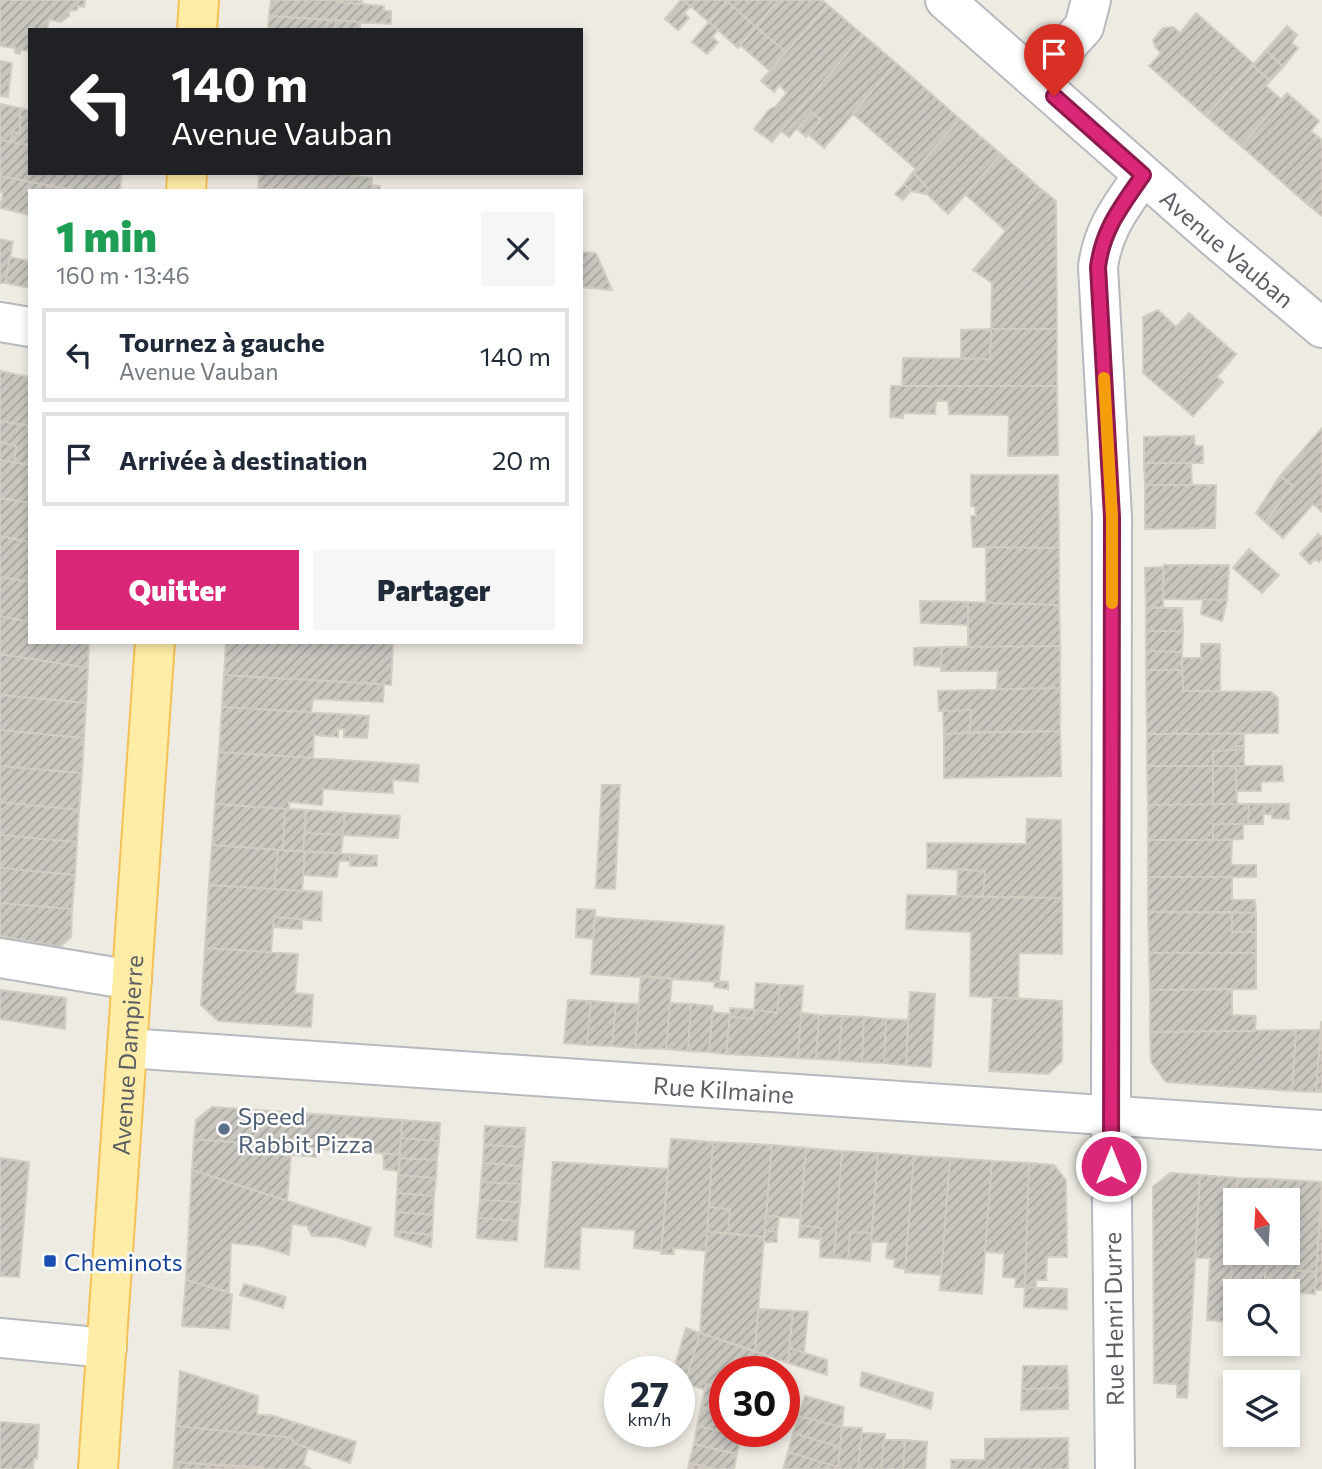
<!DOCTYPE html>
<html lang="fr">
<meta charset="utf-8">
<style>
body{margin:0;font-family:Commissioner,sans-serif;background:#f6f6f7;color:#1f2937;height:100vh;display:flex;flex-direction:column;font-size:26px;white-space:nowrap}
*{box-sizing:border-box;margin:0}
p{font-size:23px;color:#747a83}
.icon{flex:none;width:38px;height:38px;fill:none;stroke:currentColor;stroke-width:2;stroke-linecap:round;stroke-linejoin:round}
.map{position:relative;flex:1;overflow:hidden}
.panel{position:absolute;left:28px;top:189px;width:555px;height:455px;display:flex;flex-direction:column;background:#fff;border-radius:0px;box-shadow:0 4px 10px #0003}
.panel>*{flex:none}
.guide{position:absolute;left:28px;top:28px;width:555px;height:147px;border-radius:0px;box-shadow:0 4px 10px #0003;background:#202124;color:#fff;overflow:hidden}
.needle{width:46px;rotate:342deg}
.tools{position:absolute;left:1223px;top:1188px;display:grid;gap:14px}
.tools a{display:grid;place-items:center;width:77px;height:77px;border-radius:0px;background:#fff;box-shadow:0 4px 10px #0003;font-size:35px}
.speed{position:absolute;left:604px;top:1356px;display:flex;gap:14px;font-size:35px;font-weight:700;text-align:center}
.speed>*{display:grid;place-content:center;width:91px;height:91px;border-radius:50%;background:#fff;box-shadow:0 4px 10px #0003;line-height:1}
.speed small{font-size:18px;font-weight:400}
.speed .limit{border:10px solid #d22;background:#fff;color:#111}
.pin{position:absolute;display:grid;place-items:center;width:60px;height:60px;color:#fff;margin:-72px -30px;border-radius:50% 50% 50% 0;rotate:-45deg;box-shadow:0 0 7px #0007}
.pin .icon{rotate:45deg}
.me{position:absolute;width:77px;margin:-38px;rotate:0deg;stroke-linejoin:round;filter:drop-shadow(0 0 5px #0008)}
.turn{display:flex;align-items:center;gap:24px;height:147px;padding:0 28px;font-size:32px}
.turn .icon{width:91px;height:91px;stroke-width:2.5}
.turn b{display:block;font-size:49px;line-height:60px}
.round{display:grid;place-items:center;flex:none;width:74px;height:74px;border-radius:0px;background:#f6f6f7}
.headline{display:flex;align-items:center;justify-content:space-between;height:119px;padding:0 28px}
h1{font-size:42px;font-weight:800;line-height:52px;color:#1e9e55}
.button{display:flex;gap:14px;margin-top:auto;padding:14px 28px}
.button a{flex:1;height:80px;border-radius:0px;background:#db2777;color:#fff;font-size:28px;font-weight:800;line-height:80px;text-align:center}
.button a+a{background:#f6f6f7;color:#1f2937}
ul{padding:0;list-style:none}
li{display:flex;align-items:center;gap:21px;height:94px;margin:0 14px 10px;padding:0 14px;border:4px solid #e0e1e3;border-radius:0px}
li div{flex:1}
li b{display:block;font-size:26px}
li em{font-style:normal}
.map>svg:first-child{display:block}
.building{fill:url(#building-hatch);stroke:#d3cdc1;stroke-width:2}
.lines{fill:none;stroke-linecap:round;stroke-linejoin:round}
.minor-casing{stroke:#b6b9be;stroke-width:42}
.major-casing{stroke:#f5c155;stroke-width:42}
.minor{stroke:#fff;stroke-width:38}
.major{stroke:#ffeda7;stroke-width:38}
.route-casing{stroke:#8e194d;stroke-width:18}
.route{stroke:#db2777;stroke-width:12}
.slow{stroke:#f59e0b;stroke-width:12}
.service-dot{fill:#5c6f8a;stroke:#fff;stroke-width:2.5}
.transit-dot{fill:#1a4fb4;stroke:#fff;stroke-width:2.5}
.labels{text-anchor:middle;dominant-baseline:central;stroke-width:5;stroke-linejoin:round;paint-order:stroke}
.street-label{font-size:24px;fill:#5b5f64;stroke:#fff}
.service-label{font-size:24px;fill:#4e5e75;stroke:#fff;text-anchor:start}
.transit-label{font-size:24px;fill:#164399;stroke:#fff;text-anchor:start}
</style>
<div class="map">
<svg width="1322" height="1469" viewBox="0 0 1322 1469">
<defs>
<pattern id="building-hatch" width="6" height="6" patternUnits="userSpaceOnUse" patternTransform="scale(1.75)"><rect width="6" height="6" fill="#c9c6c0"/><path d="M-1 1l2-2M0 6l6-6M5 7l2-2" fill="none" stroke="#a6a4a0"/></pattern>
</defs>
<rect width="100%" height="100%" fill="#eeebe3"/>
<path class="building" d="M0,0H85L84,7L78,6L77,10L69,11V16L61,22L49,20L47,30H30V51L21,50L20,54L15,53V48L0,46Z
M271,0H337V2L384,6V11H391V24L269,16Z
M337,0H362V4L337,2Z
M681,0L691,6L684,13L689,18L678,30L665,19Z
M683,0H725L727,1L709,22Z
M728,0H778L756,27L727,1Z
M778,0H822L828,5L786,52L756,27Z
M727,1L756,27L738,48L709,22Z
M828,5L863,35L772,142L754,129L769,110L776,106L787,93L779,85L774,92L761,81Z
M1196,13L1254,64L1206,116L1149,66L1161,53L1156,48L1153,40L1163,28L1173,27L1180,33Z
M269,16L336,20L335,30H268Z
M336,20L360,22V30H335Z
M709,22L718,30L712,37L718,42L707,54L692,42Z
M1287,26L1297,35L1292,43L1298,48L1283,67L1266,50Z
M756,27L786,52L770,71L740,45Z
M863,35L896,63L824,148L809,135L821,120L812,112L789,137L781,131Z
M1266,50L1283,67L1270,81L1253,65Z
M0,61L12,63L8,97L0,96Z
M896,63L960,119L916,169L853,114Z
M1253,65L1270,81L1266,86L1282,100L1241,146L1206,116Z
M1287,93L1319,121L1311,131L1322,140V186L1307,204L1241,146Z
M0,104L20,108V133L12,132L11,142L0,140Z
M20,108L30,110V145L11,142L12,132L20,133Z
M812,112L821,120L806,137L797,129Z
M960,119L1001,154L948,214L925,192L928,189L913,172Z
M0,140L30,145V173H122L120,191H78L0,176Z
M1001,154L1041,189L1006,231L965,194Z
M913,172L928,189L925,192L926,194L911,191L904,184Z
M259,173H326L372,178V185L380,186V191L258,189Z
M0,176L10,178L78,191H30V215L0,208L3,193L0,192Z
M904,184L911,191L903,200L895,194Z
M1322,186V216L1307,204Z
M1041,189L1056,201L1057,329H991L992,283L973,270Z
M0,239L13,242L5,283H0Z
M581,252L596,253L612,290L581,287Z
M10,257L30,261V288L5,283Z
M1158,310L1176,327L1189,313L1236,354L1217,377L1223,382L1193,416L1143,373V317Z
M991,329H1057V386H902L903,358L990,359Z
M991,329L990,359L961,358V330Z
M0,371L30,377V426L0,421Z
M891,386H1057L1058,455L1008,456L1009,415L949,414L948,401H936L935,414L903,413V418L890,417Z
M0,421L30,426V465L14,462L16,446L0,442Z
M1322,428V512L1313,504L1283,538L1265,522L1293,486L1280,476Z
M1194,436L1195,446H1203V463H1144V437Z
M0,442L16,446L14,462L0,460Z
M0,460L30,465V503L0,498Z
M1144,463H1191L1192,485H1145Z
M971,475H1058L1059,548L973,547L971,516H976L975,507L971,506Z
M1280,476L1293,486L1265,522L1256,513Z
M1145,485H1216L1215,528L1145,529Z
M0,498L30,503V542L0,536Z
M1318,534L1322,537V558L1319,562L1315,559L1310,564L1300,554Z
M0,536L30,542V582L0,577Z
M986,547L1059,548V605L986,603Z
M1249,549L1279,575L1262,593L1233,568Z
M1164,565H1229L1227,600L1163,599Z
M1163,567V607L1146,608L1145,568Z
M0,577L30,582V622L0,616Z
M1203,600H1227L1222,621L1201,614Z
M920,601L968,602V625L921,623Z
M968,602L1059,605L1060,646L968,647Z
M1146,608H1182L1183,631H1146Z
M0,616L30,622V642H89L88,668L0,654Z
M1146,631H1183L1182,652L1146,651Z
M226,642H393L391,685L224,675Z
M1201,644H1220V691H1183L1182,658H1201Z
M1060,646V688L997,689L998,671H941L942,647Z
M942,647L941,667L914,665V648Z
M1146,651L1182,652V670H1146Z
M0,654L88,668L86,703L0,695Z
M1146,670H1182L1183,691L1271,692L1278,698V733L1147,734Z
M224,675L384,684L383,702L313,699L311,712L222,707Z
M1060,688V731L970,732L971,710L939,711L938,691Z
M0,695L86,703L84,738L0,730Z
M222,707L369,716L367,738L344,737V729H338V737L314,735L313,758L219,752Z
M971,710L970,732L944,734L943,711Z
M0,730L84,738L82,773L0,766Z
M1060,731L1061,776L944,778V734Z
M1147,734H1244V746H1236V750L1213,751V766H1147Z
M1236,746H1244V766H1213V751L1236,750Z
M219,752L419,765L418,782L393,780V793L323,789L322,805L289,802V809L215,804Z
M0,766L82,773L79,810L0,802Z
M1147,766H1213V804L1148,805Z
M1213,766H1236L1237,804H1213Z
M1236,766H1282L1283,781L1261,782V791H1236Z
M602,785H620L615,889L596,888Z
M0,802L79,810L77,842L0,835Z
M215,804L285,809L283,850L212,845Z
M1237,804H1249L1248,824H1213V840H1148V805Z
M1249,804H1264L1263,824H1248Z
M1264,804H1273L1272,814H1264Z
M1273,804H1289V819L1272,818Z
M285,809L306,810L303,851L283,850Z
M306,810L345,813L343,835L305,833Z
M345,813L400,816L398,838L343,835Z
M1027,819L1061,820L1062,898L983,897L985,871L927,868V843L1026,844Z
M1213,824H1243V839L1213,840Z
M305,833L343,835L341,853L303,851Z
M0,835L77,842L75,875L0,868Z
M1148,840H1232L1231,865H1256V877H1148Z
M212,845L278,850L274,889L209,885Z
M278,850L305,852L302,891L274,889Z
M305,852L350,854V861H339L337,877L303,875Z
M350,854L377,856V866H350Z
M0,868L75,875L72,909L0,903Z
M958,869L985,871L983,897L957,896Z
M1148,877H1232V900H1255L1256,913L1148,912Z
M209,885L322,892L321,921L274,917L271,952L205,948Z
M907,895L1062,898V954L1019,953L1018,999L970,996L971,932L906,929Z
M0,903L72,909L71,937L60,947L0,936Z
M577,909L595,910L593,939L576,937Z
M1148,912H1232V932H1256V953H1149Z
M1232,912L1256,913V932H1232Z
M274,917L302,919V929L273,927Z
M595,917L724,926L719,982L591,974Z
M205,948L298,954L295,993L313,995L311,1027L218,1021L201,1005Z
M1149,953H1256V989L1150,990Z
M641,976L672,978L666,1049L635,1048Z
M715,981L728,982V989L714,987Z
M756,983L780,985L777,1013L754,1010Z
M780,985L803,986L798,1058L726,1054L730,1017L753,1019L754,1010L777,1013Z
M1232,989V1015L1256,1016L1255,1031L1150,1032V990Z
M0,990L66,998L65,1029L0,1019Z
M910,992L935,994L931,1067L906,1065Z
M993,997L1062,1001V1061L1048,1074L989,1071Z
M568,1000L591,1001L587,1045L564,1043Z
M591,1001L616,1003L612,1046L587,1045Z
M616,1003L639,1004L635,1048L612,1046Z
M670,1003L691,1004L688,1051L666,1049Z
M691,1004L713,1006L709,1052L688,1051Z
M730,1008L754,1010L753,1019L730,1017Z
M712,1012L730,1014L726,1054L709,1052Z
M801,1013L819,1015L816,1059L798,1058Z
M819,1015L842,1016L839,1060L816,1059Z
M842,1016L864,1017L862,1062L839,1060Z
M864,1017L886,1019L884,1063L862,1062Z
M886,1019L908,1020L906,1065L884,1063Z
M1321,1022H1322V1092H1316Z
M1296,1030L1292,1091L1166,1082L1151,1062L1150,1032Z
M1296,1030H1321L1316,1092L1292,1091Z
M212,1107L402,1120L400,1155L368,1152L367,1143L346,1135L344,1151L194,1139L196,1120Z
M402,1120L440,1123L439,1141L401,1138Z
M485,1126L525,1128L524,1147L484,1145Z
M401,1138L439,1141L437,1160L399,1158Z
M194,1139L317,1149L316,1157L291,1155L287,1201L192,1170Z
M671,1139L713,1142L706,1251L673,1248L674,1254H661Z
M713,1142L772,1145L764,1237L728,1233L730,1209L709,1207Z
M484,1145L524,1147L522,1166L483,1163Z
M772,1145L806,1148L800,1218L766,1216Z
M806,1148L842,1151L834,1258L820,1257L821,1228L800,1225Z
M842,1151L878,1153L872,1233L850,1232L848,1259L834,1258Z
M383,1153L400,1155L399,1171L384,1169Z
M878,1153L914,1156L905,1269L894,1267L895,1259L886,1258L888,1242H871Z
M914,1156L950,1158L941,1275L905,1272Z
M0,1158L29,1162L19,1277L0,1276Z
M399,1158L437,1160L436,1178L398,1175Z
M950,1158L992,1161L982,1294L940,1290Z
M992,1161L1029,1163L1025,1287H1015L1016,1278L1003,1277L1004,1253L985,1252Z
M553,1162L668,1169L661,1251L634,1248L635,1230L581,1227L579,1269L545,1267Z
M483,1163L522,1166L521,1184L481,1182Z
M1029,1163L1054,1165L1066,1180L1067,1257H1047L1046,1280H1036V1288L1025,1287Z
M192,1170L371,1228L365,1246L336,1237L312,1236L307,1226L292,1224L289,1255L261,1246L231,1243L229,1292L186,1280Z
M1170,1173L1200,1175L1187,1398L1177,1397V1384L1154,1383L1153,1187Z
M398,1175L436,1178L434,1196L397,1193Z
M1200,1175L1238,1178L1228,1322L1207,1320L1210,1258H1195Z
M1238,1178L1272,1179L1270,1200H1236Z
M1272,1179L1322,1182L1316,1272L1293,1270L1291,1292L1264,1290L1267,1253H1288V1200H1270Z
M481,1182L521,1184L520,1202L480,1200Z
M1322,1190V1290H1315Z
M397,1193L434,1196L433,1215L396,1212Z
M480,1200L520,1202L518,1221L478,1218Z
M709,1207L730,1209L728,1233L707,1232Z
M396,1212L433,1215L432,1235L395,1231Z
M1236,1212V1253H1267L1264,1290L1230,1291Z
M766,1216L779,1217L777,1232L765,1230Z
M478,1218L518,1221L517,1241L477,1238Z
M800,1225L821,1228V1239L799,1237Z
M765,1230L777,1232V1242H764Z
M395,1231L432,1235L431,1247L395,1236Z
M707,1232L764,1237L755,1351L700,1333Z
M850,1232L872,1233L870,1261L848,1259Z
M1293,1270L1316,1272L1315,1294L1291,1292Z
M186,1280L232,1294L229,1329L182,1326Z
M244,1284L286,1297L283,1308L240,1295Z
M1025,1287L1067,1289V1309L1024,1307Z
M758,1309L793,1311L788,1363L755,1351Z
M793,1311L808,1312L804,1352L789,1348Z
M686,1328L700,1333L685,1383L679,1381V1372H673Z
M700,1333L768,1356L763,1372H724V1390L706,1384L705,1390L685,1383Z
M789,1348L827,1360V1375L788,1363Z
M1023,1366H1067L1068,1388L1022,1389Z
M180,1371L258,1396L257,1415H271L356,1442L350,1463L293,1443L292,1438L176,1426Z
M862,1372L896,1382L894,1397L860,1386Z
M896,1382L933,1393L931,1409L894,1397Z
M706,1384L724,1390V1412L701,1407Z
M1068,1388V1409L1021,1410L1022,1389Z
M805,1396L844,1407L842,1427L799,1416Z
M701,1407L724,1412V1432H742L741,1435L697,1426Z
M799,1416L842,1427L840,1447L793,1433Z
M0,1422L39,1425L37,1459L34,1458L33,1469H0Z
M176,1426L292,1438L293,1443L308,1448L303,1465L311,1469H266L174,1462Z
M697,1426L741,1435L737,1454L694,1444Z
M842,1427L862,1428L858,1469H838Z
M793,1433L840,1447L838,1467L788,1452Z
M862,1433L885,1434L881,1469H858Z
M1068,1438V1469H951V1460H985V1439Z
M884,1440H905L903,1469H881Z
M905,1440L927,1442L925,1469H903Z
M694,1444L737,1454L734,1469H716L689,1463Z
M788,1452L838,1467V1469H783Z
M174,1462L261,1467L266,1469H173Z
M689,1463L716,1469H688Z"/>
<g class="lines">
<defs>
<g id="minor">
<path id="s1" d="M945,0L1215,238L1322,328"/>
<path d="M1036,80L1084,27L1091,0"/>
<path d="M0,322L30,327"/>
<path d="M0,958L132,980"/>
<path id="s2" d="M127,1048L1322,1130"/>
<path d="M0,1338L107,1348"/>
<path d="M1115,1469L1111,1115L1112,517L1098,267C1103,228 1122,206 1143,175"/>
</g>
<g id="major">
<path d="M197,30L199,0"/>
<path d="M186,191L187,173"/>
<path id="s3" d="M98,1469L155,642"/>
</g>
</defs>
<use href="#minor" class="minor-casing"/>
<use href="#major" class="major-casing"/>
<use href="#minor" class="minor"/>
<use href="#major" class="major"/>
</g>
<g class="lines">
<defs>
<path id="route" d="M1054,96L1143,175C1122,206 1103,228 1098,267L1112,517L1111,1166"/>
</defs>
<use href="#route" class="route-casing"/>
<use href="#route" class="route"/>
<path class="slow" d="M1104,378L1112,517V603"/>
</g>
<circle class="service-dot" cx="224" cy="1129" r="7"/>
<rect class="transit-dot" x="43" y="1254" width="14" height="14" rx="3.5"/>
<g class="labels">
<g class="street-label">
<text stroke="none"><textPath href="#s1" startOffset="376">Avenue Vauban</textPath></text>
<text stroke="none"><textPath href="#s3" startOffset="415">Avenue Dampierre</textPath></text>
<text stroke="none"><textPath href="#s2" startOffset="598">Rue Kilmaine</textPath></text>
<text transform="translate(1113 1319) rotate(-91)">Rue Henri Durre</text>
</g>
<g class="service-label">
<text x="238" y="1115">Speed<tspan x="238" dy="28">Rabbit Pizza</tspan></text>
</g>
<g class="transit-label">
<text x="64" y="1261">Cheminots</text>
</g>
</g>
</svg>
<div class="tools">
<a><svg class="needle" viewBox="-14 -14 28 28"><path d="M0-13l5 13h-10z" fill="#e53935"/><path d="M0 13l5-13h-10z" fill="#747a83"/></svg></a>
<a><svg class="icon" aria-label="search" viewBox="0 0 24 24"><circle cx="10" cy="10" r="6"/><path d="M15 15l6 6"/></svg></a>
<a><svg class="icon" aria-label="layers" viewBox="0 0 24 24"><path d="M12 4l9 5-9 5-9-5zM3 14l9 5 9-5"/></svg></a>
</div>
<div class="speed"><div>27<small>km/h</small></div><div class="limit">30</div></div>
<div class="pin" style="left:1054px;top:96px;background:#d93025"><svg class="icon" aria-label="arrive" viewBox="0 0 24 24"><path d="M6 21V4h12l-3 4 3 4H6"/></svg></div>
<svg class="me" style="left:1111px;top:1166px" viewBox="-20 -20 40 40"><circle r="17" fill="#db2777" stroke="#fff" stroke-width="3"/><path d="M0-11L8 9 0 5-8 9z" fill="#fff"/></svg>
<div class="guide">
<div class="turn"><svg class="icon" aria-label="left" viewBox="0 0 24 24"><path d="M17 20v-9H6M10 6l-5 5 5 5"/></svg><div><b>140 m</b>Avenue Vauban</div></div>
</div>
<section class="panel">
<div class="headline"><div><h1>1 min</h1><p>160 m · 13:46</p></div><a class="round"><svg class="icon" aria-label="close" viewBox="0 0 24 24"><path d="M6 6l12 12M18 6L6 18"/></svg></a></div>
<ul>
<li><svg class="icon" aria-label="left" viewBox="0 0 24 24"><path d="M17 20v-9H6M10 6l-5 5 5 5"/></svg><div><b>Tournez à gauche</b><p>Avenue Vauban</p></div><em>140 m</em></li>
<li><svg class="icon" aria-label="arrive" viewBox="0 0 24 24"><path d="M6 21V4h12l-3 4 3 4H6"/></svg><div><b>Arrivée à destination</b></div><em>20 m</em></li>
</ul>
<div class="button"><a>Quitter</a><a>Partager</a></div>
</section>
</div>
